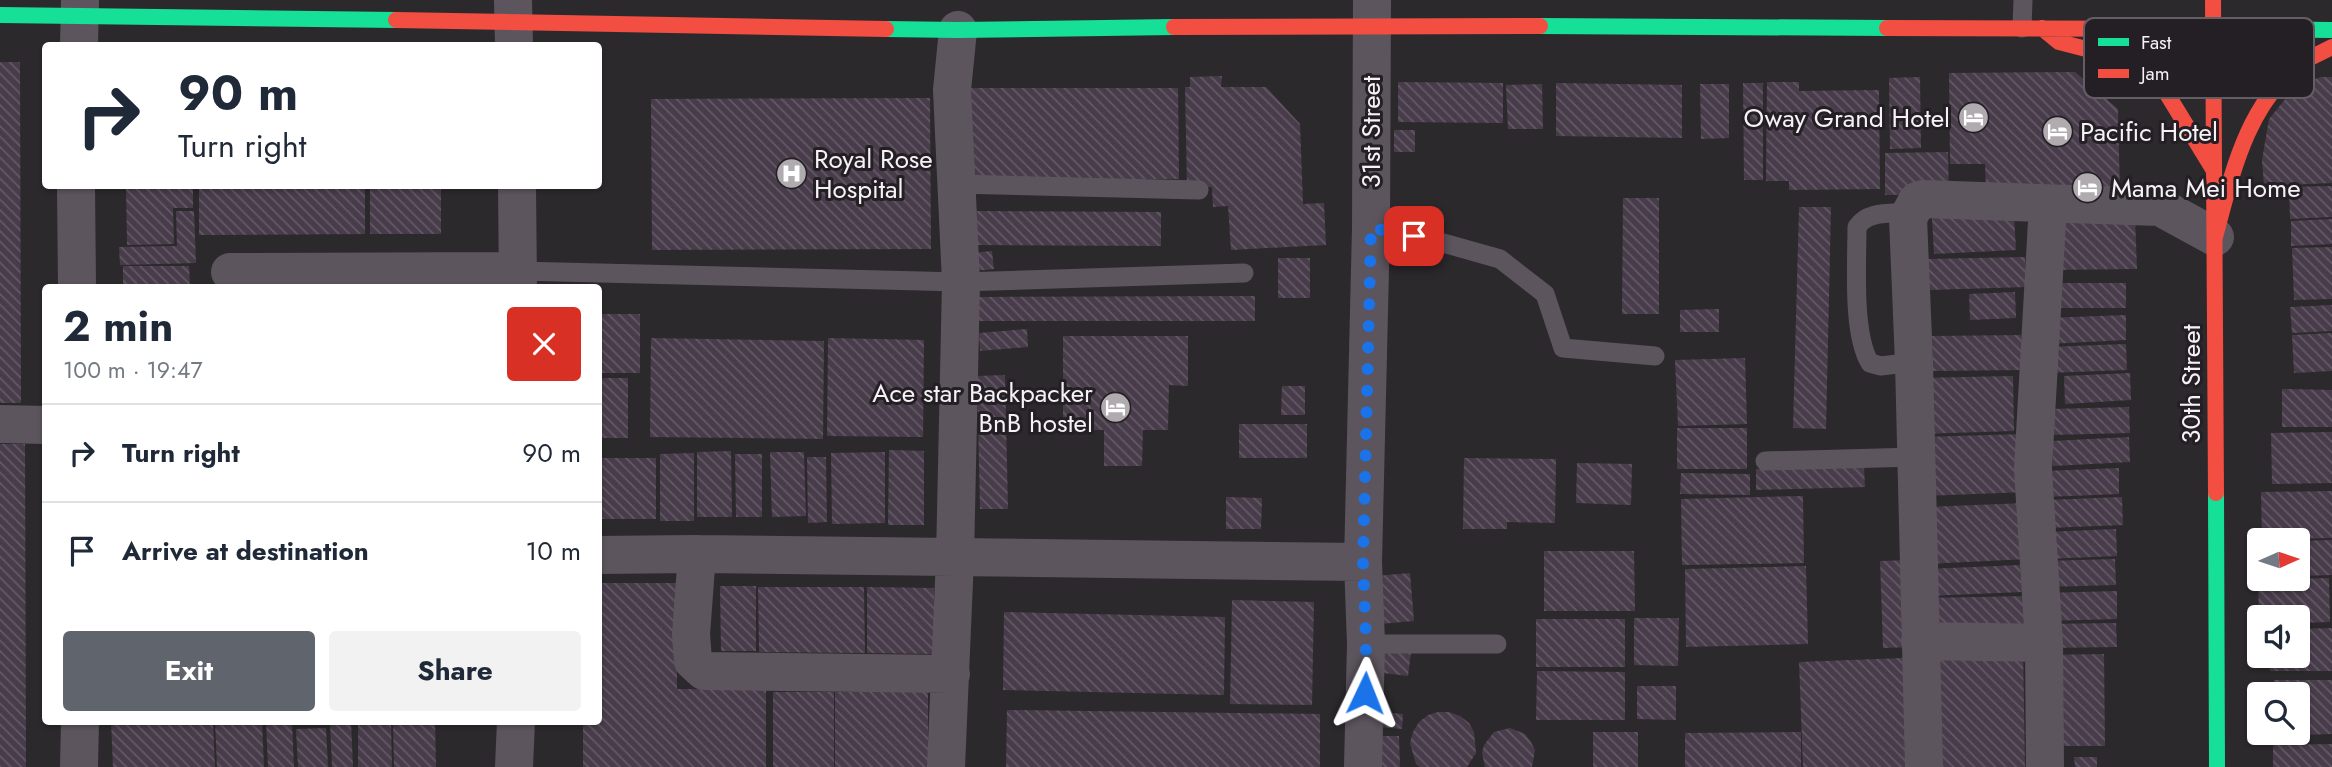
<!DOCTYPE html>
<meta charset="utf-8">
<style>
body{margin:0;font-family:Jost,sans-serif;background:#f2f2f3;color:#1f2937;height:100vh;display:flex;flex-direction:column;font-size:26px;white-space:nowrap}
*{box-sizing:border-box;margin:0}
p{font-size:23px;color:#747a83}
.icon{flex:none;width:38px;height:38px;fill:none;stroke:currentColor;stroke-width:2;stroke-linecap:round;stroke-linejoin:round}
.map{position:relative;flex:1;overflow:hidden}
.sheet{position:absolute;left:42px;top:284px;width:560px;height:441px;display:flex;flex-direction:column;background:#fff;border-radius:7px;box-shadow:0 2px 5px #0004}
.sheet>*{flex:none}
.hud{position:absolute;left:42px;top:42px;width:560px;height:147px;border-radius:7px;box-shadow:0 2px 5px #0004;background:#fff;color:#1f2937;overflow:hidden}
.needle{width:46px;rotate:87deg}
.fabs{position:absolute;left:2247px;top:528px;display:grid;gap:14px}
.fabs a{display:grid;place-items:center;width:63px;height:63px;border-radius:7px;background:#fff;box-shadow:0 2px 5px #0004;font-size:35px}
.pin{position:absolute;display:grid;place-items:center;width:60px;height:60px;color:#fff;margin:-30px;border-radius:14px;box-shadow:0 4px 10px #0006}
.me{position:absolute;width:77px;margin:-38px;rotate:2deg;stroke-linejoin:round;filter:drop-shadow(0 0 5px #0008)}
.turn{display:flex;align-items:center;gap:24px;height:147px;padding:0 21px;font-size:32px}
.turn .icon{width:91px;height:91px;stroke-width:2.5}
.turn b{display:block;font-size:49px;line-height:60px}
.round{display:grid;place-items:center;flex:none;width:74px;height:74px;border-radius:7px;background:#f2f2f3}
.headline{display:flex;align-items:center;justify-content:space-between;height:119px;padding:0 21px}
h1{font-size:42px;font-weight:700;line-height:52px}
.button{display:flex;gap:14px;margin-top:auto;padding:14px 21px}
.button a{flex:1;height:80px;border-radius:7px;background:#60646d;color:#fff;font-size:28px;font-weight:700;line-height:80px;text-align:center}
.button a+a{background:#f2f2f3;color:#1f2937}
ul{padding:0;list-style:none}
li{display:flex;align-items:center;gap:21px;height:98px;padding:0 21px;border-top:2px solid #e0e1e3}
li div{flex:1}
li b{display:block;font-size:26px}
li em{font-style:normal}
.map>svg:first-child{display:block}
.building{fill:url(#building-back-hatch)}
.lines{fill:none;stroke-linecap:round;stroke-linejoin:round}
.lane{stroke:#5d555e;stroke-width:19}
.street{stroke:#5d555e;stroke-width:38}
.fast{stroke:#16e098;stroke-width:16}
.jam{stroke:#f24e42;stroke-width:16}
.route{stroke:#1a73e8;stroke-width:12;stroke-dasharray:0 21.6}
.labels{text-anchor:middle;dominant-baseline:central;stroke-width:6;stroke-linejoin:round;paint-order:stroke}
.poi-label{font-size:26px;fill:#f5f1f5;stroke:#231f24;text-anchor:start}
.street-label{font-size:26px;fill:#f5f1f5;stroke:#231f24}
.key{fill:#231f24;stroke:#625e63;stroke-width:2}
.key-label{font-size:19px;fill:#f5f1f5}
</style>
<div class="map">
<svg width="2332" height="767" viewBox="0 0 2332 767">
<defs>
<pattern id="building-back-hatch" width="6" height="6" patternUnits="userSpaceOnUse" patternTransform="scale(1.75)"><rect width="6" height="6" fill="#483c4a"/><path d="M-1 5l2 2M0 0l6 6M5-1l2 2" fill="none" stroke="#635965"/></pattern>
</defs>
<rect width="100%" height="100%" fill="#2c292d"/>
<path class="building" d="M0,62H20L21,403H0Z
M2075,72L2118,109L2120,195L1986,188L1985,164H1950L1949,73Z
M1222,76L1221,87H1266L1300,124L1303,204L1324,203L1326,245L1231,250L1228,206L1213,207L1212,187H1187L1185,87H1190V77Z
M1920,77L1921,148L1890,149L1889,78Z
M2321,77H2332V183L2264,186L2262,160L2269,119L2296,86Z
M1398,82L1503,83V123L1398,122Z
M1767,82H1799V91L1879,90L1880,189L1789,190V181H1766Z
M1556,83L1682,85V138L1556,136Z
M1743,83H1763V180H1744Z
M1542,84L1543,129H1508L1506,85Z
M1700,84H1729V138L1701,139Z
M952,88H1178L1179,179L952,180Z
M930,98L931,249L652,250L651,99Z
M1394,130H1415V152H1394Z
M1948,152L1949,194L1885,195V153Z
M126,186H193V208H173L174,244L127,245Z
M199,186H365V234L199,235Z
M370,186H441V234H370Z
M2332,186V217L2290,219L2289,187Z
M1623,198H1659V314H1622Z
M1799,207H1831L1826,429L1793,428Z
M176,211H194L196,263L120,265L119,247L177,246Z
M977,211L1161,212V246L977,245Z
M2014,215L2016,250L1934,254L1932,218Z
M2135,217L2137,269L2049,270V218Z
M2332,219V244L2291,246V221Z
M2332,247V299L2294,300L2292,248Z
M992,251L994,269L973,271L971,253Z
M2025,257L2026,287L1929,290L1928,259Z
M1278,258H1310V298H1278Z
M123,266H189L190,287H123Z
M2048,283H2126V308H2047Z
M2015,292L2016,318L1970,320L1969,294Z
M1255,296V321H976V297Z
M2332,305V331L2292,333L2290,307Z
M1719,309V332H1680V310Z
M598,314H640V373H598Z
M2126,315V340L2048,344L2047,318Z
M1027,329L1028,347L980,351L979,333Z
M2332,333V371L2294,373L2292,335Z
M2021,335L2022,370L1933,371L1932,336Z
M1063,336H1188V386L1169,385L1168,430H1143L1142,466H1104V430H1063Z
M651,338L824,341L823,439L650,437Z
M828,338L924,340L923,437L827,436Z
M2126,344L2127,370L2048,373L2047,347Z
M1745,358L1747,424L1678,426L1675,360Z
M2130,373L2131,400L2065,404L2064,376Z
M1005,375L1008,509H980L977,376Z
M2013,376L2014,431L1920,434L1918,378Z
M598,378H628V438H598Z
M1282,386H1305V415H1281Z
M2282,389L2332,390V427H2282Z
M2129,407L2130,433L2051,435L2050,409Z
M1239,424H1307V458H1239Z
M1677,428H1747V469H1677Z
M2332,432V483L2272,484L2271,433Z
M2025,434L2027,492L1923,496L1921,437Z
M2129,437L2130,462L2053,466L2052,441Z
M0,444H25L26,767H0Z
M889,450L924,451V525H888Z
M731,451L732,517H697V452Z
M770,452H804L806,516L772,517Z
M885,452V523L832,524L831,453Z
M694,453V521H660V454Z
M735,454H762V517H736Z
M807,457H826L827,522L808,523Z
M598,458H656V519H598Z
M1464,458L1556,459L1555,523L1507,522V529H1463Z
M1577,463L1632,464L1631,505L1576,503Z
M1864,467L1865,487L1756,490V469Z
M2119,468V494L2045,497L2044,471Z
M1681,473L1750,474V495L1680,494Z
M2332,491V538L2262,539L2261,492Z
M1803,496L1804,563L1682,565L1681,499Z
M1226,497L1262,498L1261,529H1226Z
M2122,497L2123,525L2047,528L2046,500Z
M2026,503L2028,559L1926,564L1924,507Z
M2116,529L2117,556L2045,559L2044,532Z
M2332,540V575L2298,576V541Z
M2254,541H2259V576H2255Z
M1544,551H1634L1635,611H1544Z
M2115,559L2116,585L2046,587L2045,561Z
M1909,560L1912,647L1883,648L1880,561Z
M2020,565L2022,592L1926,596V569Z
M1806,566L1808,644L1686,647L1685,569Z
M1410,573L1414,621L1380,624L1376,576Z
M2329,578L2330,622L2298,623V618H2259L2258,580Z
M598,583H677V689L766,690V767H583V721H598Z
M720,586H756V651H721Z
M758,587H864L865,653L759,652Z
M867,587L934,588V654L867,653Z
M2117,591V619L2044,621V593Z
M2029,596V633L1926,635L1924,598Z
M1232,600L1314,602L1312,705L1230,704Z
M1004,612L1225,617L1224,695L1003,690Z
M1634,618H1679L1678,666L1634,665Z
M1536,619H1625V667H1536Z
M2116,623L2117,647L2048,648L2047,624Z
M2332,628V671H2270V656H2298V629Z
M2023,645L2025,767H1942L1939,647Z
M1378,648L1411,652L1408,676L1375,672Z
M2104,654L2105,746H2047L2046,655Z
M1903,658L1907,767H1803L1799,662Z
M1537,671L1625,672V720H1536Z
M2274,680H2332V734L2298,735V695H2274Z
M1637,686H1676V720L1637,719Z
M773,692H834V767H773Z
M835,692H928V767H835Z
M1007,710L1320,714V767H1006Z
M1381,712L1403,714L1402,729L1380,727Z
M1438,712H1449L1460,716L1469,723L1474,732L1476,753L1467,767H1420L1416,764L1410,743L1413,732L1419,722L1428,715Z
M111,721H213L215,767H113Z
M215,721H262L264,767H217Z
M266,721H292L294,767H268Z
M358,721H391L392,767H358Z
M393,721H435L436,767H394Z
M351,722L353,767H332L330,723Z
M326,728L328,767H298L296,729Z
M1510,728L1525,734L1531,742L1535,750L1532,767H1485L1482,753L1484,745L1494,732Z
M1593,732H1638V767H1593Z
M1801,732V767H1685V733Z
M1373,736H1399L1400,767H1373Z
M2332,744V767H2273V745Z
M2074,757H2097V767H2075Z"/>
<g class="lines">
<path class="lane" d="M2022,28L2023,0
M956,184L1199,190
M1911,212C1892,214 1868,210 1857,227C1857,263 1852,334 1870,363L1881,366L1914,362
M1371,228L1436,241L1500,259L1545,294L1563,348L1655,356
M518,271L961,282L1244,273
M1765,461L1916,457
M1366,644H1497"/>
<path class="street" d="M513,0L514,46
M79,46L80,0
M76,186L77,287
M517,186L518,287
M230,272L518,271
M0,424L46,425
M697,554L691,634L693,661L704,671L951,674
M598,555L697,554L1363,562
M1920,641L2044,643
M79,767L80,721
M514,767L516,721
M946,767L955,558L961,282L952,90L958,30
M1363,767L1366,644L1363,562L1371,228L1372,0
M1924,767L1914,362L1908,218L1917,201L1923,199L2160,207L2215,237
M2045,767L2044,643L2033,469L2048,204"/>
<path class="fast" d="M0,15L396,20
M1540,26L1887,28
M886,29L958,30L1174,27
M2232,29L2332,30
M2216,493L2217,767"/>
<path class="jam" d="M2213,0L2216,493
M396,20L886,29
M1174,27L1540,26
M1887,28L2232,29
M2042,28L2059,42L2098,52L2142,68L2164,89L2213,169
M2215,237C2232,174 2247,102 2303,62C2312,56 2323,52 2332,47"/>
</g>
<g class="lines">
<path class="route" d="M1365,693L1366,643L1363,562L1371,228L1414,236"/>
</g>
<defs>
<symbol id="hotel-disc" viewBox="-11 -11 22 22"><circle r="9.5" fill="#afabaf" stroke="#231f24"/><path d="M-6-4.5h1.5V1H6V5H4.5V3h-9V5H-6ZM-4 0a1.8 1.8 0 1 1 3.6 0ZM.5 0V-2.5h3Q6-2.5 6 0Z" fill="#fff"/></symbol>
<symbol id="hospital-disc" viewBox="-11 -11 22 22"><circle r="9.5" fill="#afabaf" stroke="#231f24"/><path d="M-5-5h3v3.5h4V-5h3V5h-3V1.5h-4V5h-3Z" fill="#fff"/></symbol>
</defs>
<g fill-rule="evenodd">
<use href="#hotel-disc" x="1956" y="100" width="35" height="35"/>
<use href="#hotel-disc" x="2040" y="114" width="35" height="35"/>
<use href="#hospital-disc" x="774" y="156" width="35" height="35"/>
<use href="#hotel-disc" x="2070" y="170" width="35" height="35"/>
<use href="#hotel-disc" x="1098" y="390" width="35" height="35"/>
</g>
<g class="labels">
<g class="poi-label">
<text x="1950" y="118" text-anchor="end">Oway Grand Hotel</text>
<text x="2080" y="132">Pacific Hotel</text>
<text x="814" y="159">Royal Rose<tspan x="814" dy="30">Hospital</tspan></text>
<text x="2111" y="188">Mama Mei Home</text>
<text x="1093" y="393" text-anchor="end">Ace star Backpacker<tspan x="1093" dy="30">BnB hostel</tspan></text>
</g>
<g class="street-label">
<text transform="translate(1371 132) rotate(-90)">31st Street</text>
<text transform="translate(2191 384) rotate(-90)">30th Street</text>
</g>
</g>
<rect x="2084" y="18" width="230" height="80" rx="10" class="key"/>
<rect x="2098" y="38" width="31" height="8" fill="#16e098"/>
<rect x="2098" y="69" width="31" height="9" fill="#f24e42"/>
<g class="key-label">
<text x="2141" y="49">Fast</text>
<text x="2141" y="80">Jam</text>
</g>
</svg>
<div class="fabs">
<a><svg class="needle" viewBox="-14 -14 28 28"><path d="M0-13l5 13h-10z" fill="#e53935"/><path d="M0 13l5-13h-10z" fill="#747a83"/></svg></a>
<a><svg class="icon" aria-label="sound" viewBox="0 0 24 24"><path d="M4 9h4l5-4v14l-5-4H4zM17 9q2 3 0 6"/></svg></a>
<a><svg class="icon" aria-label="search" viewBox="0 0 24 24"><circle cx="10" cy="10" r="6"/><path d="M15 15l6 6"/></svg></a>
</div>
<div class="pin" style="left:1414px;top:236px;background:#d93025"><svg class="icon" aria-label="arrive" viewBox="0 0 24 24"><path d="M6 21V4h12l-3 4 3 4H6"/></svg></div>
<svg class="me" style="left:1365px;top:693px" viewBox="-20 -20 40 40"><path d="M0-17L14 15 0 8-14 15z" fill="#1a73e8" stroke="#fff" stroke-width="4"/></svg>
<div class="hud">
<div class="turn"><svg class="icon" aria-label="right" viewBox="0 0 24 24"><path d="M7 20v-9h11M14 6l5 5-5 5"/></svg><div><b>90 m</b>Turn right</div></div>
</div>
<section class="sheet">
<div class="headline"><div><h1>2 min</h1><p>100 m · 19:47</p></div><a class="round" style="background:#d93025;color:#fff"><svg class="icon" aria-label="close" viewBox="0 0 24 24"><path d="M6 6l12 12M18 6L6 18"/></svg></a></div>
<ul>
<li><svg class="icon" aria-label="right" viewBox="0 0 24 24"><path d="M7 20v-9h11M14 6l5 5-5 5"/></svg><div><b>Turn right</b></div><em>90 m</em></li>
<li><svg class="icon" aria-label="arrive" viewBox="0 0 24 24"><path d="M6 21V4h12l-3 4 3 4H6"/></svg><div><b>Arrive at destination</b></div><em>10 m</em></li>
</ul>
<div class="button"><a>Exit</a><a>Share</a></div>
</section>
</div>
